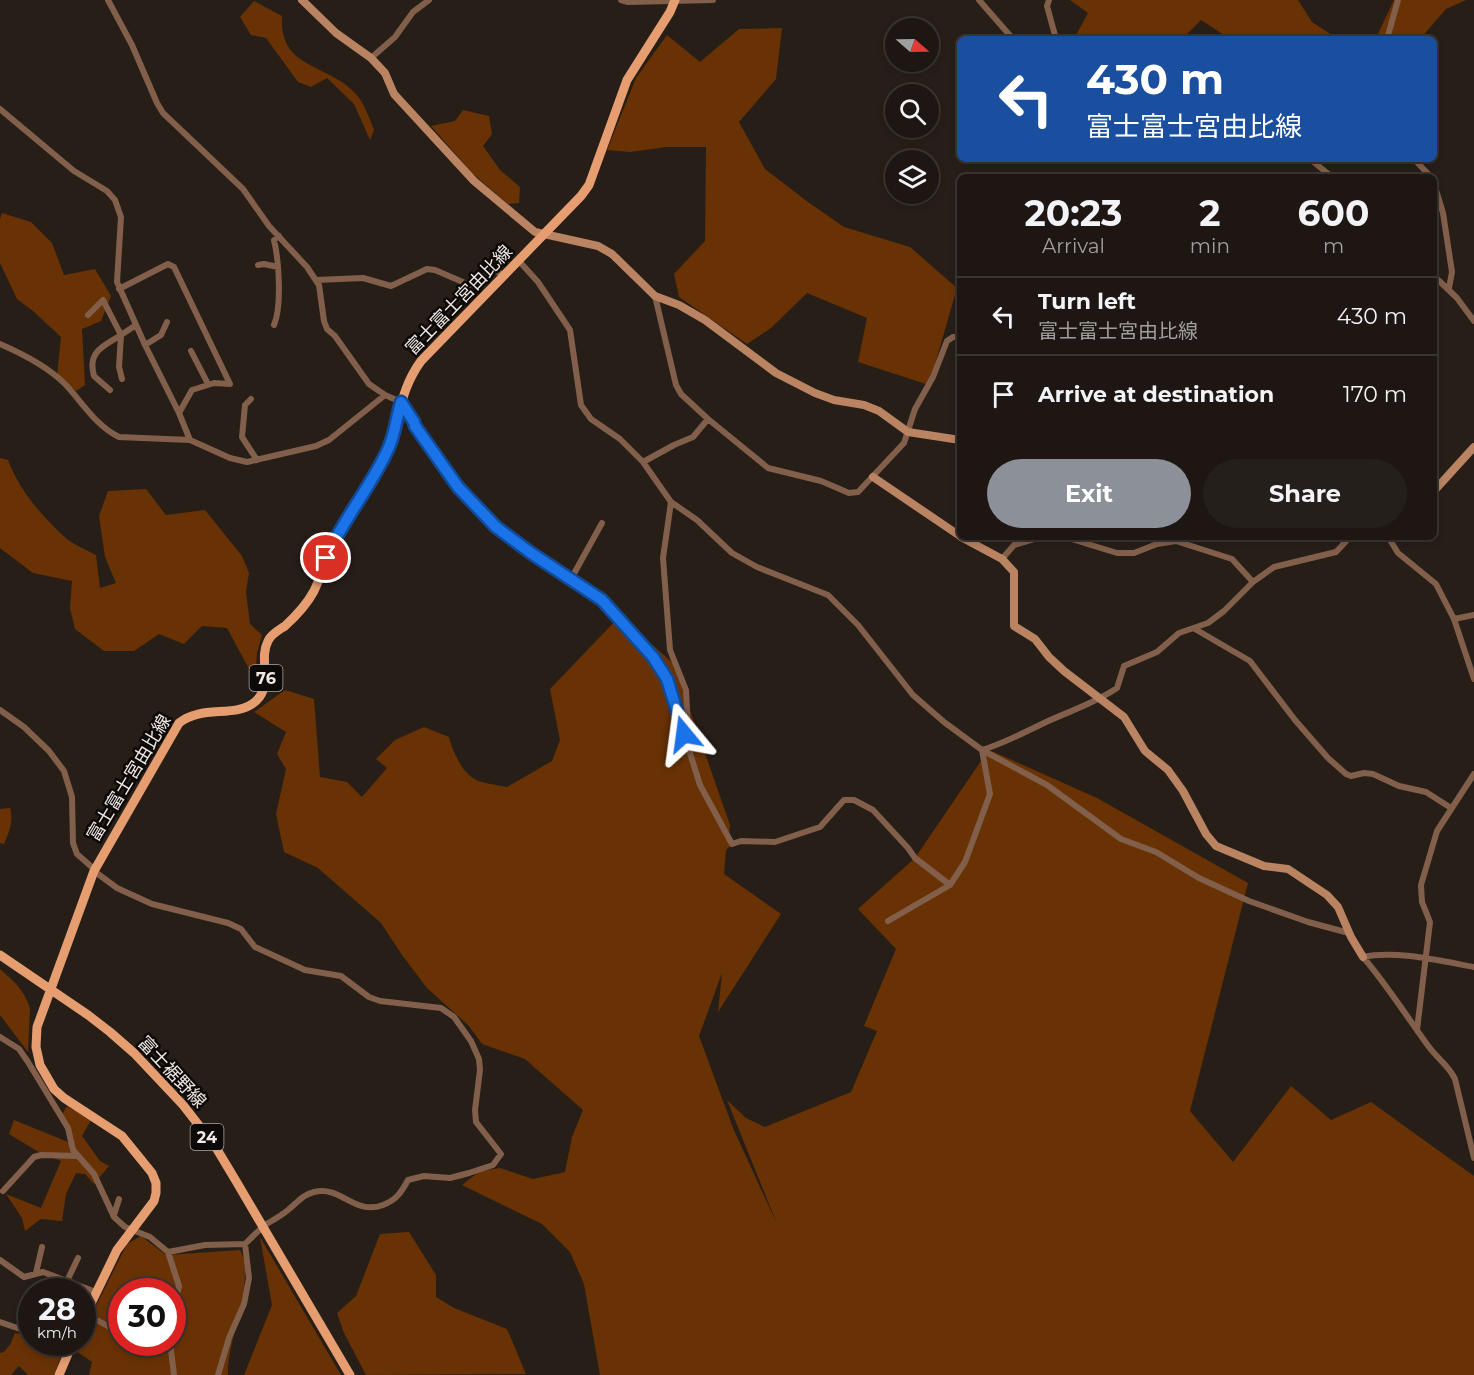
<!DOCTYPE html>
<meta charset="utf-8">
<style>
body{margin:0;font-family:Montserrat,"Noto Sans JP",sans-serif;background:#251f1b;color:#f1f3f6;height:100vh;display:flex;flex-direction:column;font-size:22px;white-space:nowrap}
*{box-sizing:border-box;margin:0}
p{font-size:20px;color:#a09f9f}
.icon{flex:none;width:33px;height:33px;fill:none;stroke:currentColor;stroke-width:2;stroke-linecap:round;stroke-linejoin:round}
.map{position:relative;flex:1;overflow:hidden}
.side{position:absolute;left:957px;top:174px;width:480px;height:366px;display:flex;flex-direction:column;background:#1d1612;border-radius:9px;box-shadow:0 3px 9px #0003,0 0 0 2px #3b3532}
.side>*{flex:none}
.hud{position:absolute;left:957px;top:36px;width:480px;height:126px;border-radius:9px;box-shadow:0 3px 9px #0003,0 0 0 2px #3b3532;background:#1a4fa0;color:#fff;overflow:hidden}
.needle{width:39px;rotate:110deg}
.fabs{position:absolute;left:885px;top:18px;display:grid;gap:12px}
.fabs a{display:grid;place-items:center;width:54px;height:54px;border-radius:50%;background:#1d1612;box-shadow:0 3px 9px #0003,0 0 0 2px #3b3532;font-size:30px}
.speed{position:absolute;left:18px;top:1278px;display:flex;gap:12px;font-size:30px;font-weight:700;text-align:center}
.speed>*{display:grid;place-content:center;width:78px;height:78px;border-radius:50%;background:#1d1612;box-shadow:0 3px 9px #0003,0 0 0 2px #3b3532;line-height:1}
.speed small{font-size:15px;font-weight:400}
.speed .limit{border:9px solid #d22;background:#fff;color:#111}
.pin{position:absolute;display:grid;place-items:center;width:51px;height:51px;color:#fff;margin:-26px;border:3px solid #fff;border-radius:50%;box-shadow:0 2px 6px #0007}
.me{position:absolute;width:66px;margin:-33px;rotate:344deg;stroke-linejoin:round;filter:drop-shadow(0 0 4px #0008)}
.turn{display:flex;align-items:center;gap:21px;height:126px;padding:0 30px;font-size:27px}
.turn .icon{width:78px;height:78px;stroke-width:2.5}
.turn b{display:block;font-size:42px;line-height:51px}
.eta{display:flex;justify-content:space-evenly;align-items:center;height:102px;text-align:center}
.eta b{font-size:36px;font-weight:700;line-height:42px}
.primary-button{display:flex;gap:12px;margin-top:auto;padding:12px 30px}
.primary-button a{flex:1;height:69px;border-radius:36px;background:#8c9099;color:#fff;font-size:24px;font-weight:700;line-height:69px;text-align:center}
.primary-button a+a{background:#251f1b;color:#f1f3f6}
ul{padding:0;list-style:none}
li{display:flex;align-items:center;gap:18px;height:78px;padding:0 30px;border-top:2px solid #3b3532}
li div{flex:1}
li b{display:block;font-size:22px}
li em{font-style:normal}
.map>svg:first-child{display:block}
.green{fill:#693204;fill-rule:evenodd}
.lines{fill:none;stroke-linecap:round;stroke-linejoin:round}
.street{stroke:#825f4a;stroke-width:6}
.secondary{stroke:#ba8361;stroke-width:8}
.primary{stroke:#e69e71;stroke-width:9}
.route-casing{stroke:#114b97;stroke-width:15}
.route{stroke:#1a73e8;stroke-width:10}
.labels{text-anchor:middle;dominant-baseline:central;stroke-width:5;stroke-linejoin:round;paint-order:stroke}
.shield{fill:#0d0907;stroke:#aca6a2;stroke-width:1.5}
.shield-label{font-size:16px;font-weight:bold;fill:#f0e9e5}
.street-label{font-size:18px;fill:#f0e9e5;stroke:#0d0907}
</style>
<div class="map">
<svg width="1474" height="1375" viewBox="0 0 1474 1375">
<rect width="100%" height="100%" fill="#271e18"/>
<path class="green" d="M1070,0H1298L1312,22L1338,39H1230L1201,20L1182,39H1074L1088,13Z
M1394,0H1466L1446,9L1420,39H1368L1376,38Z
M254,1L282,16C279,69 326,63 354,92C364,102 369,117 374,130L370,140L354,104L327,78L311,87L298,82L266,38L251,35L240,17Z
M782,28L776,79L739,122L765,169L808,202L844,227L910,247L957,288L929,385L858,362L867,318L807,293L771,328L747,344L679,297L674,274L705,241L706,147H666L630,152L607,150L636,78L667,35L700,62L739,29Z
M463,110L489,116L492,134L483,146L500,170L520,187L519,203L508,204L472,173L431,126L455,121Z
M2,213L31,222L52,243L64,275L95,269L111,296L101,321L82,329L85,385L76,391L57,376L61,337L33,311L17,299L0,263V219Z
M0,458L8,460C19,490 43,518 67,539C76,546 87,550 96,555L100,588L116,583L105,557L99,516L108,491L146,489L166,515L205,510L242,556L249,573L246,592L250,624L262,635L257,653L255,680L227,628L202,626L184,644L159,634L134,651H104L75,629L70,608L72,581L33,573L0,548Z
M620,616L674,664L730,825L729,836L732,844L726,850L724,874L781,914L718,1012L722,973L699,1036L733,1128L777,1224L727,1100L746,1118L765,1127L851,1092L877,1031L864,1026L896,949L858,909L915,858L981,761L982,750L994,752L1097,798L1248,883L1190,1111L1233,1162L1291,1086L1331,1120L1371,1102L1474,1176V1375H600L584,1284L570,1252L542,1224L462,1185L480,1171L500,1168L533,1179L565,1172L572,1137L583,1110L525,1059L482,1044L469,1026L427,988L402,955L381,923L318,868L284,852L276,814L286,769L277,754L286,732L254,712L285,690L314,699L320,777L347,782L362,797L387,768L376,759L395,740L424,727L449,737C451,746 454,752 458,760C471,784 482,782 507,787L552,761L560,740L550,689Z
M10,808C14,820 9,833 4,844L0,843V809Z
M0,969C14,981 24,990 30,1008L28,1052L0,1015Z
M67,1106L91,1120L82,1136L100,1161L109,1166L94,1184L85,1174L76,1173L66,1194L62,1221L41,1219L25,1231L22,1218L6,1194L41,1208L61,1161L37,1151L9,1134L14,1120L68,1142L66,1128L60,1118Z
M409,1232L436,1275V1297L454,1308L507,1329L526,1374L366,1375L344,1333L337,1313L356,1296L380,1234Z
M141,1236L166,1255L240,1250C257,1276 226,1343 228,1375H89L92,1362L76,1351L80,1343L82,1342L83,1336L90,1317L91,1321V1316L127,1244ZM122,1292H172V1342H122Z
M260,1237L341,1375H244L272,1305Z
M15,1333L31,1336L32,1342L49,1343L64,1348L54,1375H28L19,1366L11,1375H0V1353L4,1352L11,1343Z"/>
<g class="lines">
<path class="street" d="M108,0L132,45L157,103L163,113L243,189L269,226L307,267L319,285L324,321L327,329L335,336L369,384L385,395L401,402L414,422L415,426L458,487L496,527L530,553L602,600L653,657L667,679L689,750
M621,0L628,2L713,0
M979,0L1013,39
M1049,0L1047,6L1056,39
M1387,39L1398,0
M371,58L395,37L413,12L429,0
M0,109L74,171L107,191L115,200L121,217L117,282L145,345L179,413L190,440
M1310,159L1332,177
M1414,159L1431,177
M1434,183L1443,213L1452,272L1449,288
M519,261L538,282L570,330L581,405L591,419L620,439L643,462L671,502L697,520L732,553L757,567L828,595L858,625L913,695L944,722L982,750L1047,785L1121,839L1156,852L1199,878L1249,901L1308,922L1349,933
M258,265L264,264L278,267
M1434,276L1457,298L1474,321
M316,280L363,278L391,286L427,269L435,270L472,286L477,283L492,269L504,275
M119,289L168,264L174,267L230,384L214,383L192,390L179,413
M655,296L676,385L681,394L708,419L768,468L821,481L849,493L858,492L904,443L915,409L933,377L947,341L953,337H960
M88,315L103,300L121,335C104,346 87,351 94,376L110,390
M274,325C282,306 279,261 274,240L279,236
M0,344C23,354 47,366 65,384C82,402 96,426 119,437L190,440L230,458L247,462L316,446L329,440L385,395
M145,345L161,335L167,322
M191,351L208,384
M122,379L119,367L121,335L136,325
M251,399L245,405L242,437L257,460
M643,462L674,445L693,437L708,419
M671,502L663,558L670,650L686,690L689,750L700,785L732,844L741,841L775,842L820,827L844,800H854L873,810L908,848L915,858L950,885
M1065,537L1117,553H1134L1157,544L1176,541L1232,559L1253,582
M1390,537V540L1398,553L1436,584L1454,619L1474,679
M1002,559L1014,545L1041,537
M571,579L602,523
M1454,619L1474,615
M1195,629L1250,661L1295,720L1328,758L1346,774L1351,776L1364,773L1373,774L1399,786L1426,792L1451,808
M0,710L24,727L49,751L64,771L72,797L73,843L77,854L94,869
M982,750C1005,743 1025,732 1046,722C1070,711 1095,703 1117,688L1124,666L1157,652L1179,633L1208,623L1224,611L1253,582L1274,567L1336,552L1350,537
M888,921L950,885L965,862L990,794L982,750
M1474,967C1441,961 1396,950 1363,957C1387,985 1407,1017 1429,1047C1438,1059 1449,1066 1455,1079L1474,1158
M1417,1030L1430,922L1422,902L1421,885L1437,831L1474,774
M0,1037L19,1049L28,1062L68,1128L73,1150L94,1174L114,1217L125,1227L150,1237L168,1252L205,1245L245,1244C251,1238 258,1231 265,1225C273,1220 281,1216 288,1210C297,1203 302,1195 314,1192C341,1185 354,1216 383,1205C396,1200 401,1193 408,1180L424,1176L450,1178L469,1173L493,1165L501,1154L476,1122L475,1110L480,1070L479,1059L471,1041L454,1017L441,1008L380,1001L369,997L341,976L305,970L255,947L241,929L228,923L152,904L117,888L94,871
M3,1191L34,1157L41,1155L78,1156
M114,1215L119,1199
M168,1252L179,1286L172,1319
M0,1260L24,1277L43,1272L96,1292
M36,1273L42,1247
M67,1281L78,1258
M86,1314L122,1334
M0,1322L32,1333
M61,1342L72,1346
M170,1342L174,1375
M218,1375L229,1338L244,1304L249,1278L245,1244"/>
<path class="secondary" d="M302,0L336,33L371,58L385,73L394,94L474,181L535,232L598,246L612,254L655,296L679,305L705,320L776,373L815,393L834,400L864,405L879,411L908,432L960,440
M873,477L960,536
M1434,491L1474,447
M961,537L1002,559L1014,572V626L1035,639L1049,657L1064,671L1124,717L1145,751L1168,770L1183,791L1206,834L1216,846L1264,866L1288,869L1327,895L1338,907L1351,937L1363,957"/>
<path class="primary" d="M0,955L88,1015L110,1032L134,1053L183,1105L215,1146L236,1181L350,1375
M82,1322L117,1250L154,1201L156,1193V1183L152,1173L122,1136L64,1098L54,1089L40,1065L36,1047L37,1027L94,871L179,723C202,704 236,719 256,701C274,684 258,660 268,641C271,634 279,630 285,626C296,616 307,604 314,591C325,567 332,543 346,521C360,496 379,473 389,446C401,414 400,390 421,361L581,196L589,185L627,80L670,12L675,0
M59,1375L73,1342"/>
</g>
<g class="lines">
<defs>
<path id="route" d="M326,558C343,519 372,486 389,447C395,433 397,416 401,402L414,422L415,426L458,487L496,527L531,553L602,600L653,657L667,679L684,734"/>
</defs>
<use href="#route" class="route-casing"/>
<use href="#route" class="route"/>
</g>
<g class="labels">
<g class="shield">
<rect x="249.5" y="665" width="33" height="26" rx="4.5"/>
<rect x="190.5" y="1124" width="33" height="26" rx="4.5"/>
</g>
<g class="shield-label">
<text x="266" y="678">76</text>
<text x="207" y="1137">24</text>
</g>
<g class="street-label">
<text transform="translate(459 300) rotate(-46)">富士富士宮由比線</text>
<text transform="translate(129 778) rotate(-59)">富士富士宮由比線</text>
<text transform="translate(172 1072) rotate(47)">富士裾野線</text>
</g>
</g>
</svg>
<div class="fabs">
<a><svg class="needle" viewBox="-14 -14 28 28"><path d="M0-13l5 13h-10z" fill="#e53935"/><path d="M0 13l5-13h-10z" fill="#a09f9f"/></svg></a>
<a><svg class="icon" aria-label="search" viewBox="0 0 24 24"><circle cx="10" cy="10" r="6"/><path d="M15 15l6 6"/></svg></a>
<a><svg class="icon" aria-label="layers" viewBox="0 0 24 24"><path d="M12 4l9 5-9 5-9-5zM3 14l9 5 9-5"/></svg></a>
</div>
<div class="speed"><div>28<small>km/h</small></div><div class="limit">30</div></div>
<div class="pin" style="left:326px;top:558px;background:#d93025"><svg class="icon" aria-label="arrive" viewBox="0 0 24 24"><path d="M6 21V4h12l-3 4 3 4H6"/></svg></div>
<svg class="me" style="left:684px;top:734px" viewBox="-20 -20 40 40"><path d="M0-17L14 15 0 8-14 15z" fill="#1a73e8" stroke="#fff" stroke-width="4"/></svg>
<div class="hud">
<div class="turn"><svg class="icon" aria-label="left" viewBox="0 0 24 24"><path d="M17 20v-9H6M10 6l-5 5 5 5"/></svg><div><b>430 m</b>富士富士宮由比線</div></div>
</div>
<section class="side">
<div class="eta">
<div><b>20:23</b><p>Arrival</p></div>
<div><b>2</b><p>min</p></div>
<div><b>600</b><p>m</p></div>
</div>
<ul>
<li><svg class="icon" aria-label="left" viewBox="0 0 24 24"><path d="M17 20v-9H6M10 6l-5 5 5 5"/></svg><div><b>Turn left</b><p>富士富士宮由比線</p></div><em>430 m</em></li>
<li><svg class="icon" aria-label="arrive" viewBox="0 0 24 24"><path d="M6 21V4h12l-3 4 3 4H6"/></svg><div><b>Arrive at destination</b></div><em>170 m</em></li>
</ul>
<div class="primary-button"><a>Exit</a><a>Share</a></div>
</section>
</div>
